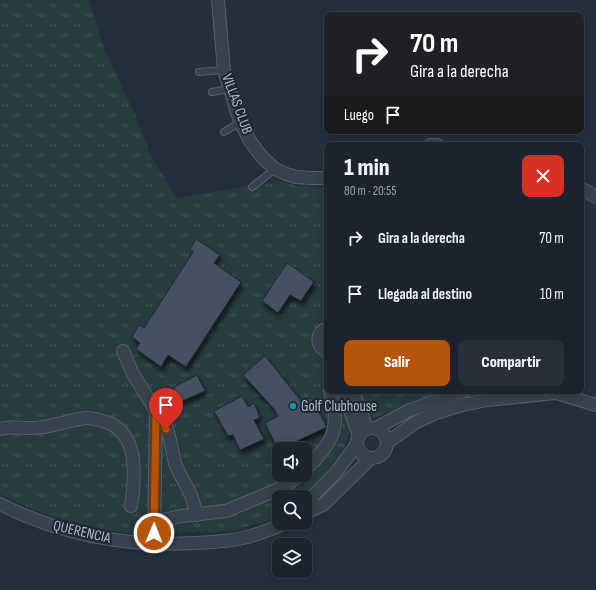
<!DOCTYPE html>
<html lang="es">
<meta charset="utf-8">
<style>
body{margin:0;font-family:"Sofia Sans Condensed",sans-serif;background:#282f3a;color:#f1f3f6;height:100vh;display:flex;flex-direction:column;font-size:15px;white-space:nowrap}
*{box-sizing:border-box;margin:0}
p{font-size:13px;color:#a0a4aa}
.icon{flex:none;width:22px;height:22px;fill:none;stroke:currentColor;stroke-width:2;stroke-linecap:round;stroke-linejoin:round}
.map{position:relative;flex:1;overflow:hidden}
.panel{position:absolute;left:324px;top:142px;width:260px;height:252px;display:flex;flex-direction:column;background:#1b232e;border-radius:8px;box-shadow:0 2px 10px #0003,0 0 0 1px #39404a}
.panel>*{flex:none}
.top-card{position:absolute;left:324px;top:12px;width:260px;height:122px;border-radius:8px;box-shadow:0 2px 10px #0003,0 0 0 1px #39404a;background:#202124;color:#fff;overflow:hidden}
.controls{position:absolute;left:272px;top:442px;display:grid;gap:8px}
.controls a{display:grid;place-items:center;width:40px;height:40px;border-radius:8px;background:#1b232e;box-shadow:0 2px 10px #0003,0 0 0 1px #39404a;font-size:20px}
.pin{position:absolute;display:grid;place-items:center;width:34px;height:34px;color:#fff;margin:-41px -17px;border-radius:50% 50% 50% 0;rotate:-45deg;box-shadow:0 0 4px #0007}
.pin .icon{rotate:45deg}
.me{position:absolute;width:44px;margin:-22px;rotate:1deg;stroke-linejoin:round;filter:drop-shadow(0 0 3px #0008)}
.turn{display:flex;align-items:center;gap:14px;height:84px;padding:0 20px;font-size:18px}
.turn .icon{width:52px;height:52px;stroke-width:2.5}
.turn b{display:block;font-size:28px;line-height:34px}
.then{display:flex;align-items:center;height:38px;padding:0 20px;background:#0003;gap:8px;font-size:15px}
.round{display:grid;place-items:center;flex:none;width:42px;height:42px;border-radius:8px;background:#282f3a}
.summary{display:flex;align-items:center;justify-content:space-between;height:68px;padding:0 20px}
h1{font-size:24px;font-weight:800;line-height:30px}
.primary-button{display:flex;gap:8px;margin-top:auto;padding:8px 20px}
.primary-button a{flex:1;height:46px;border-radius:8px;background:#b45309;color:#fff;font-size:16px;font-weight:800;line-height:46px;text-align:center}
.primary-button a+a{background:#282f3a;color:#f1f3f6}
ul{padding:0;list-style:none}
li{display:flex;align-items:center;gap:12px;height:56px;padding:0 20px}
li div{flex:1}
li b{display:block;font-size:15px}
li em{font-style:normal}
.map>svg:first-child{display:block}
.grass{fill:url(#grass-tufts);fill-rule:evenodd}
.building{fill:#455162;stroke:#1f2835;filter:url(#shadow)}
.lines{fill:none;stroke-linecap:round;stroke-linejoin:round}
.lane-casing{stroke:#565f6c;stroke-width:8}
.street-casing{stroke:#565f6c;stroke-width:14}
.lane{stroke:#38414e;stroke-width:6}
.street{stroke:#38414e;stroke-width:12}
.route-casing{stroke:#753606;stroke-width:10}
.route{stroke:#b45309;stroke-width:7}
.culture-dot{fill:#0f9aa8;stroke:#1d2633;stroke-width:1.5}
.labels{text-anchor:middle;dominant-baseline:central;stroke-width:4;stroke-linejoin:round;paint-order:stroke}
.street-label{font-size:15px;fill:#b4bcc9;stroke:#1d2633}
.poi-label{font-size:15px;fill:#b4bcc9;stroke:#1d2633;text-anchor:start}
</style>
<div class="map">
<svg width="596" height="590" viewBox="0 0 596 590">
<defs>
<pattern id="grass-tufts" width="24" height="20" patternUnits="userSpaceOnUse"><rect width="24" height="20" fill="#263c3f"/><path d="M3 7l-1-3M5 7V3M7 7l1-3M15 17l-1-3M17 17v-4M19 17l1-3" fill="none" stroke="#435659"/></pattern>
<filter id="shadow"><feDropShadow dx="2" dy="4" stdDeviation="2" flood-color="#0009"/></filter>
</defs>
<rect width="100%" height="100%" fill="#242f3e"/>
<path class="grass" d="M0,0H89L105,51L133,110L151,156L177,198L281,181L296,186L327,188V391H451L376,417L349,433L343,451L309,492L303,497H279V517L277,518L232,531L133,534L93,528L35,511L0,494ZM279,449H305V475H279Z"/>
<path class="building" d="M196,239L220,255L214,263L241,282L186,367L168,355L161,367L136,349L140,343L132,337L139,325L144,328L193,252L190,250Z
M287,263L314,282L301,301L290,295L278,313L262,301Z
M265,356L302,402L311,398L327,427L278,450L265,423L278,416L274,409L243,375Z
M197,375L205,391L182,401L172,398L174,387Z
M242,396L248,407L254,403L260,418L254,420L264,439L240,450L233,435L228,436L214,411Z"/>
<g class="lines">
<defs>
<path id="lane" d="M199,72L224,70
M212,92L229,89
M224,132L240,122
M252,187L275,169"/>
<path id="street" d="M218,0L224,70L240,122L250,141L262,157L275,169L286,174L296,177L311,178H327
M430,145H438
M581,188L596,197
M327,328C315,333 316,346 327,352
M123,351L133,374L156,411L154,544
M343,391L359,435
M353,391L367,429
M550,391L596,405
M156,411C169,422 171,448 175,463C178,473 185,482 189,491C193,498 194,507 197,515
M357 443a15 15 0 1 1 30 0a15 15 0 1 1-30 0Z
M376,428L410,410L464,391
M0,429C14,425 29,430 43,427C57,425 71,420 85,418C92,418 100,420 106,422C140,433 135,479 131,506
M388,442L416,422L436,413L462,405L487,400L555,393
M305,470C332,444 342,428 330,391
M0,504C60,535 128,547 194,543C215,542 237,541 257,534C267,531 276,527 286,523
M305,513L313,496L338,470L357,444
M305,513L323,505L371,458
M154,522L181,516L226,511L281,488L300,475"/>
</defs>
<use href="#lane" class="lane-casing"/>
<use href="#street" class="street-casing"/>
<use href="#lane" class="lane"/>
<use href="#street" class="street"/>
</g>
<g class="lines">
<defs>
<path id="route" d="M154,533L156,411L160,414L166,429"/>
</defs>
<use href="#route" class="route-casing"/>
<use href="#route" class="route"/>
</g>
<circle class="culture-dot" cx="293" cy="406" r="4"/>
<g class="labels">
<g class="street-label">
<text transform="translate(237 104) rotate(70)">VILLAS CLUB</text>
<text transform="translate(82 532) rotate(13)">QUERENCIA</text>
</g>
<g class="poi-label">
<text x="301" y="406">Golf Clubhouse</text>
</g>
</g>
</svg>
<div class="controls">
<a><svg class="icon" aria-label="sound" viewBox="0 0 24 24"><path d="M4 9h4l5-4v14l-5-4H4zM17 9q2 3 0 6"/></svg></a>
<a><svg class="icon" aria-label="search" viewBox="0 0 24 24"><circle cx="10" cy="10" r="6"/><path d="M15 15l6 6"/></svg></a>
<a><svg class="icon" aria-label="layers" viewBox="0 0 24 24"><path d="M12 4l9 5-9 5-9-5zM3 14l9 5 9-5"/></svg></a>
</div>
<div class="pin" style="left:166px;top:429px;background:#d93025"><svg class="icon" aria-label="arrive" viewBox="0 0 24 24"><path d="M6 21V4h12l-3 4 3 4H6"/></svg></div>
<svg class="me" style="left:154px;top:533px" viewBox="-20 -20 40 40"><circle r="17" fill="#b45309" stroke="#fff" stroke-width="3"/><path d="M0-11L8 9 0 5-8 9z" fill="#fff"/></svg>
<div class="top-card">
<div class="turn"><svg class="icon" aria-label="right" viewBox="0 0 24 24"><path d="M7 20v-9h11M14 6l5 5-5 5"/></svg><div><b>70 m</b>Gira a la derecha</div></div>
<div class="then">Luego<svg class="icon" aria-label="arrive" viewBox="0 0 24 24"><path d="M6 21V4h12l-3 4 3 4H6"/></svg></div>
</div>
<section class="panel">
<div class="summary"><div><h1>1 min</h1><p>80 m · 20:55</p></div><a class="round" style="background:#d93025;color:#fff"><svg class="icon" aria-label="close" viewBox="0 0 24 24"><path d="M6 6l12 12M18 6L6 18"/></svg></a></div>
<ul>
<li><svg class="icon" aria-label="right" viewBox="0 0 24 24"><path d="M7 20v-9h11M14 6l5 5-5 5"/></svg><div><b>Gira a la derecha</b></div><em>70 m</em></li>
<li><svg class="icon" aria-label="arrive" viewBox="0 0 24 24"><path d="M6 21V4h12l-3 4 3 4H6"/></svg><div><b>Llegada al destino</b></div><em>10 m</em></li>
</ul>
<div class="primary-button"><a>Salir</a><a>Compartir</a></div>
</section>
</div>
